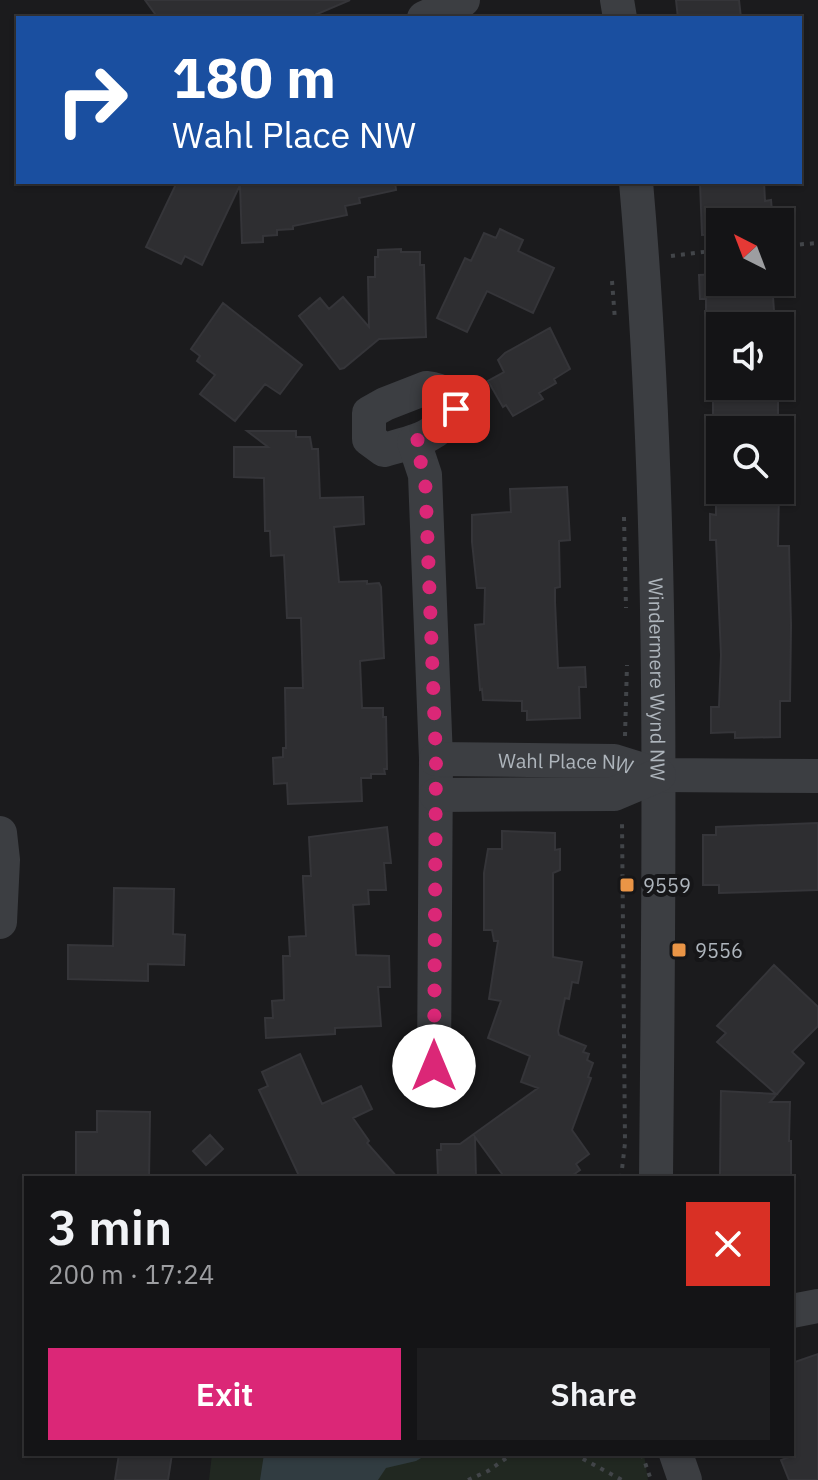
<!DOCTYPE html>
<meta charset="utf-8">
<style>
body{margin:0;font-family:"IBM Plex Sans",sans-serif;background:#1d1d1f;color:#f1f3f6;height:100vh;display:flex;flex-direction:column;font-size:30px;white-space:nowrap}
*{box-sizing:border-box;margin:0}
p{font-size:26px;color:#9d9ea1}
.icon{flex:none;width:44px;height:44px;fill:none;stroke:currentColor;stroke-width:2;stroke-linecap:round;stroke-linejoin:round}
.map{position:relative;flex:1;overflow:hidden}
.drawer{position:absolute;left:24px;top:1176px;width:770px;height:280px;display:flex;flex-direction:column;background:#141416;border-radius:0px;box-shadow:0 2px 6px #0004,0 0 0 2px #333335}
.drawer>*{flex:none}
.guide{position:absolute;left:16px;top:16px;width:786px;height:168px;border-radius:0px;box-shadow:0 2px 6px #0004,0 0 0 2px #333335;background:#1a4fa0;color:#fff;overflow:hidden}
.needle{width:52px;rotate:318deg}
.tools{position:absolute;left:706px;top:208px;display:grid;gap:16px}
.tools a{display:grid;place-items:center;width:88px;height:88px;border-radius:0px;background:#141416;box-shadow:0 2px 6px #0004,0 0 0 2px #333335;font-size:40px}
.pin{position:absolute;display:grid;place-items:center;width:68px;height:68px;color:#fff;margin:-34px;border-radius:16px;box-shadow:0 4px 12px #0006}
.me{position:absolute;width:88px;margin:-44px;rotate:0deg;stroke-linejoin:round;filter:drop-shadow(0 0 6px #0008)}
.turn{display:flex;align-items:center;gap:28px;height:168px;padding:0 24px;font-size:36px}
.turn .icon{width:104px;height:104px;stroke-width:2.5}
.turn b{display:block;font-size:56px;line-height:68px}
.round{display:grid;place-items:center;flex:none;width:84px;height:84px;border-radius:0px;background:#1d1d1f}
.overview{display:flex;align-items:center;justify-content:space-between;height:136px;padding:0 24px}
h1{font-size:48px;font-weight:600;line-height:60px}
.action{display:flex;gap:16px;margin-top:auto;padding:16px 24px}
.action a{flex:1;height:92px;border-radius:0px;background:#db2777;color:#fff;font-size:32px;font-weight:600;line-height:92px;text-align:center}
.action a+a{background:#1d1d1f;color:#f1f3f6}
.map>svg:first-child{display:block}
.green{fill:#212821}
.water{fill:#313c41}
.building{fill:#2e2e31;stroke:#353539;stroke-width:2}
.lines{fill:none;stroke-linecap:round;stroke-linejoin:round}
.path{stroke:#424549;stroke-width:4;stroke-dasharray:4 6;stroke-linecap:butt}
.minor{stroke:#3c3e42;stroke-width:34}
.route{stroke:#db2777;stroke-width:14;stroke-dasharray:0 25.2}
.poi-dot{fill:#ea9546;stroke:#161618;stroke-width:3}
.labels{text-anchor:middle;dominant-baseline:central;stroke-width:8;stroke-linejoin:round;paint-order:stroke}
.street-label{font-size:20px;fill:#aeb5bc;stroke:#161618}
.poi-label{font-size:20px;fill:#aeb5bc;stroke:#161618;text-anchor:start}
</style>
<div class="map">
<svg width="818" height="1480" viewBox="0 0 818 1480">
<rect width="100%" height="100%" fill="#1b1b1d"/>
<path class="green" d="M212,1454H644L648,1480H209Z"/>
<path class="water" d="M264,1454H428L416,1461L386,1468L378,1480H260Z"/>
<path class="building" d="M145,0H350L308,18H158Z
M676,0H739L741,18H678Z
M177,182H395L396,190L359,198L360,203L345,206L347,215L293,226V229L277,230V235L263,236V242L242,243L240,185L202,265L185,256L181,264L146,247Z
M700,182H764L765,201L771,200L773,222H720V234L702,235Z
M500,229L523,240L518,251L554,268L533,313L487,291L467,332L437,318L465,258L471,261L484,233L496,238Z
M401,249V252H420V265H424L426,337L379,339L344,368L340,369L299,316L320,298L329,309L343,297L369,327L368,277H375V257H378V250Z
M720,274V282H772L775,326H706V299H700L699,275Z
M223,303L302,365L280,394L265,384L235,421L200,394L215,375L197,361L200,356L191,349Z
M550,328L570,369L554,379L556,383L539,393L543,399L513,416L506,405L503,407L488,381L504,372L498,360L505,353Z
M713,386H778V430H713Z
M247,431H296V437H310L312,449H318L320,498L363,497L364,524L334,527L339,582L367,581V584L379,583L381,587L384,658L360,661L362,708H383V717H386L387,769H384L385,774H371V778H361L362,801L288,804L287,783L274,784L273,758L283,757V748H286L285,688H303L301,618H287L284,555L271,556L270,531H265L264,478L234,477V447H268Z
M567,487L570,540L559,541L560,587L555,588V602L558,668L585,667L586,687H579L580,718L527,720V711H522V701L483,700L482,689L480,690L475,625L484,624L485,588H477L472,542V515L511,512L510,489Z
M716,490H779L778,546H789L791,625L790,701H780V737L735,738V732L711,733V707H719L721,655L716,540H710V514L716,515Z
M818,823V890L719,893V885H703V835H716V827Z
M387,827L391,863H384L386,890H368L369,904L353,905L356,955L389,956L390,987H378L381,1026L335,1028V1034L266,1038L265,1018H273L272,1001L284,1000L283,956H290L289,937L306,936L303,879V876H311L309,837Z
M502,831L555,833V850L560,849V870L553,873V957L582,962L578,983L572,982L569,999L565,998L558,1031L559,1035L586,1046L583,1052L589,1054L587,1060L593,1063L588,1077L591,1078L572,1130L589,1154L576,1164L580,1170L569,1178H505L475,1137L476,1178L438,1177L437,1150H441V1144H460L538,1088L521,1082L530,1056L488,1038L501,1001L489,999L498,941H494L492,930H484V873L488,849H502Z
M114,888L174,889L173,934L185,935L184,965L148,964V981L68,979V945L113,946Z
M774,965L818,1007V1026L792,1052L804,1063L770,1102H790L789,1141H791V1178H720L721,1091L776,1094L717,1042L726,1033L717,1026Z
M300,1054L322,1104L361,1086L372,1109L353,1118L369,1141L367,1143L398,1178H300L259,1090L268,1086L262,1072Z
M97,1111L150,1112L149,1178H76V1132H97Z
M210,1135L223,1149L206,1165L193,1151Z
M818,1354V1480H789L781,1460L792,1456V1363Z
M119,1454H172L168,1480H115Z"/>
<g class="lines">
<path class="path" d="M780,246L818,243
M671,256L720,250
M612,281L615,320
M624,517L626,608
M625,736L627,665
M621,1178L625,1143L622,821
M574,1454L622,1480
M642,1454L651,1480
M468,1480L488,1471L512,1454"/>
<g class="minor">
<path d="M617,0L620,18"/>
<path d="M424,18L463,0"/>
<path id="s1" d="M636,182C665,513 659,846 656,1178"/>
<path d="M426,388C443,390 448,394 456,409C436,438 417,441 384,450L369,439V413L385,404Z"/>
<path d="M414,442L425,475L436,759L434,1066"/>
<path id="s2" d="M436,759L614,761L659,775L818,776"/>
<path d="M436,795L614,794L659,775"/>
<path d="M0,833L3,860L0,922"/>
<path d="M792,1311L818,1306"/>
<path d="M676,1454L685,1480"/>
</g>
</g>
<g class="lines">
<path class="route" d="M434,1066L436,759L425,475L414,442L444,426L456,409"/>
</g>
<g class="poi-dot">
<rect x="619" y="877" width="16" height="16" rx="4"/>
<rect x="671" y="942" width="16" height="16" rx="4"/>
</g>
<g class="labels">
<g class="street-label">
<text stroke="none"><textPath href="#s1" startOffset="498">Windermere Wynd NW</textPath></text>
<text stroke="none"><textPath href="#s2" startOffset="130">Wahl Place NW</textPath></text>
</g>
<g class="poi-label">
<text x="643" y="885">9559</text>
<text x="695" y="950">9556</text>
</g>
</g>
</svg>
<div class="tools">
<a><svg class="needle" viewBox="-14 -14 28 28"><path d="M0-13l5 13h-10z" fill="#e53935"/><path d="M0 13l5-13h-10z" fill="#9d9ea1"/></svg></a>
<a><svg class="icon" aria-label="sound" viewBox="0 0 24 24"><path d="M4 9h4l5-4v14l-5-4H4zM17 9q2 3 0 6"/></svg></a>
<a><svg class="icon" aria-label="search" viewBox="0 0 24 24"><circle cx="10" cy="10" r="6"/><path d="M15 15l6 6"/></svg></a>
</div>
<div class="pin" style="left:456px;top:409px;background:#d93025"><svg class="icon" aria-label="arrive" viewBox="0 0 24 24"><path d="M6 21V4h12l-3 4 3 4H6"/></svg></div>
<svg class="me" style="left:434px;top:1066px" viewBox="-20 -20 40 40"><circle r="19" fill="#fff"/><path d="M0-13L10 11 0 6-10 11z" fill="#db2777"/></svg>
<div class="guide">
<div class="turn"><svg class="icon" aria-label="right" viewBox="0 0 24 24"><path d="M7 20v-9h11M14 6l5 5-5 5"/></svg><div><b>180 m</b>Wahl Place NW</div></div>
</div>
<section class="drawer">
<div class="overview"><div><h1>3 min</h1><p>200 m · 17:24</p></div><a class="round" style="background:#d93025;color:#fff"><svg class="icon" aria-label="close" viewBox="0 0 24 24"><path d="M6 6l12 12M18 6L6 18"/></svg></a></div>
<div class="action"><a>Exit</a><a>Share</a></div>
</section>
</div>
